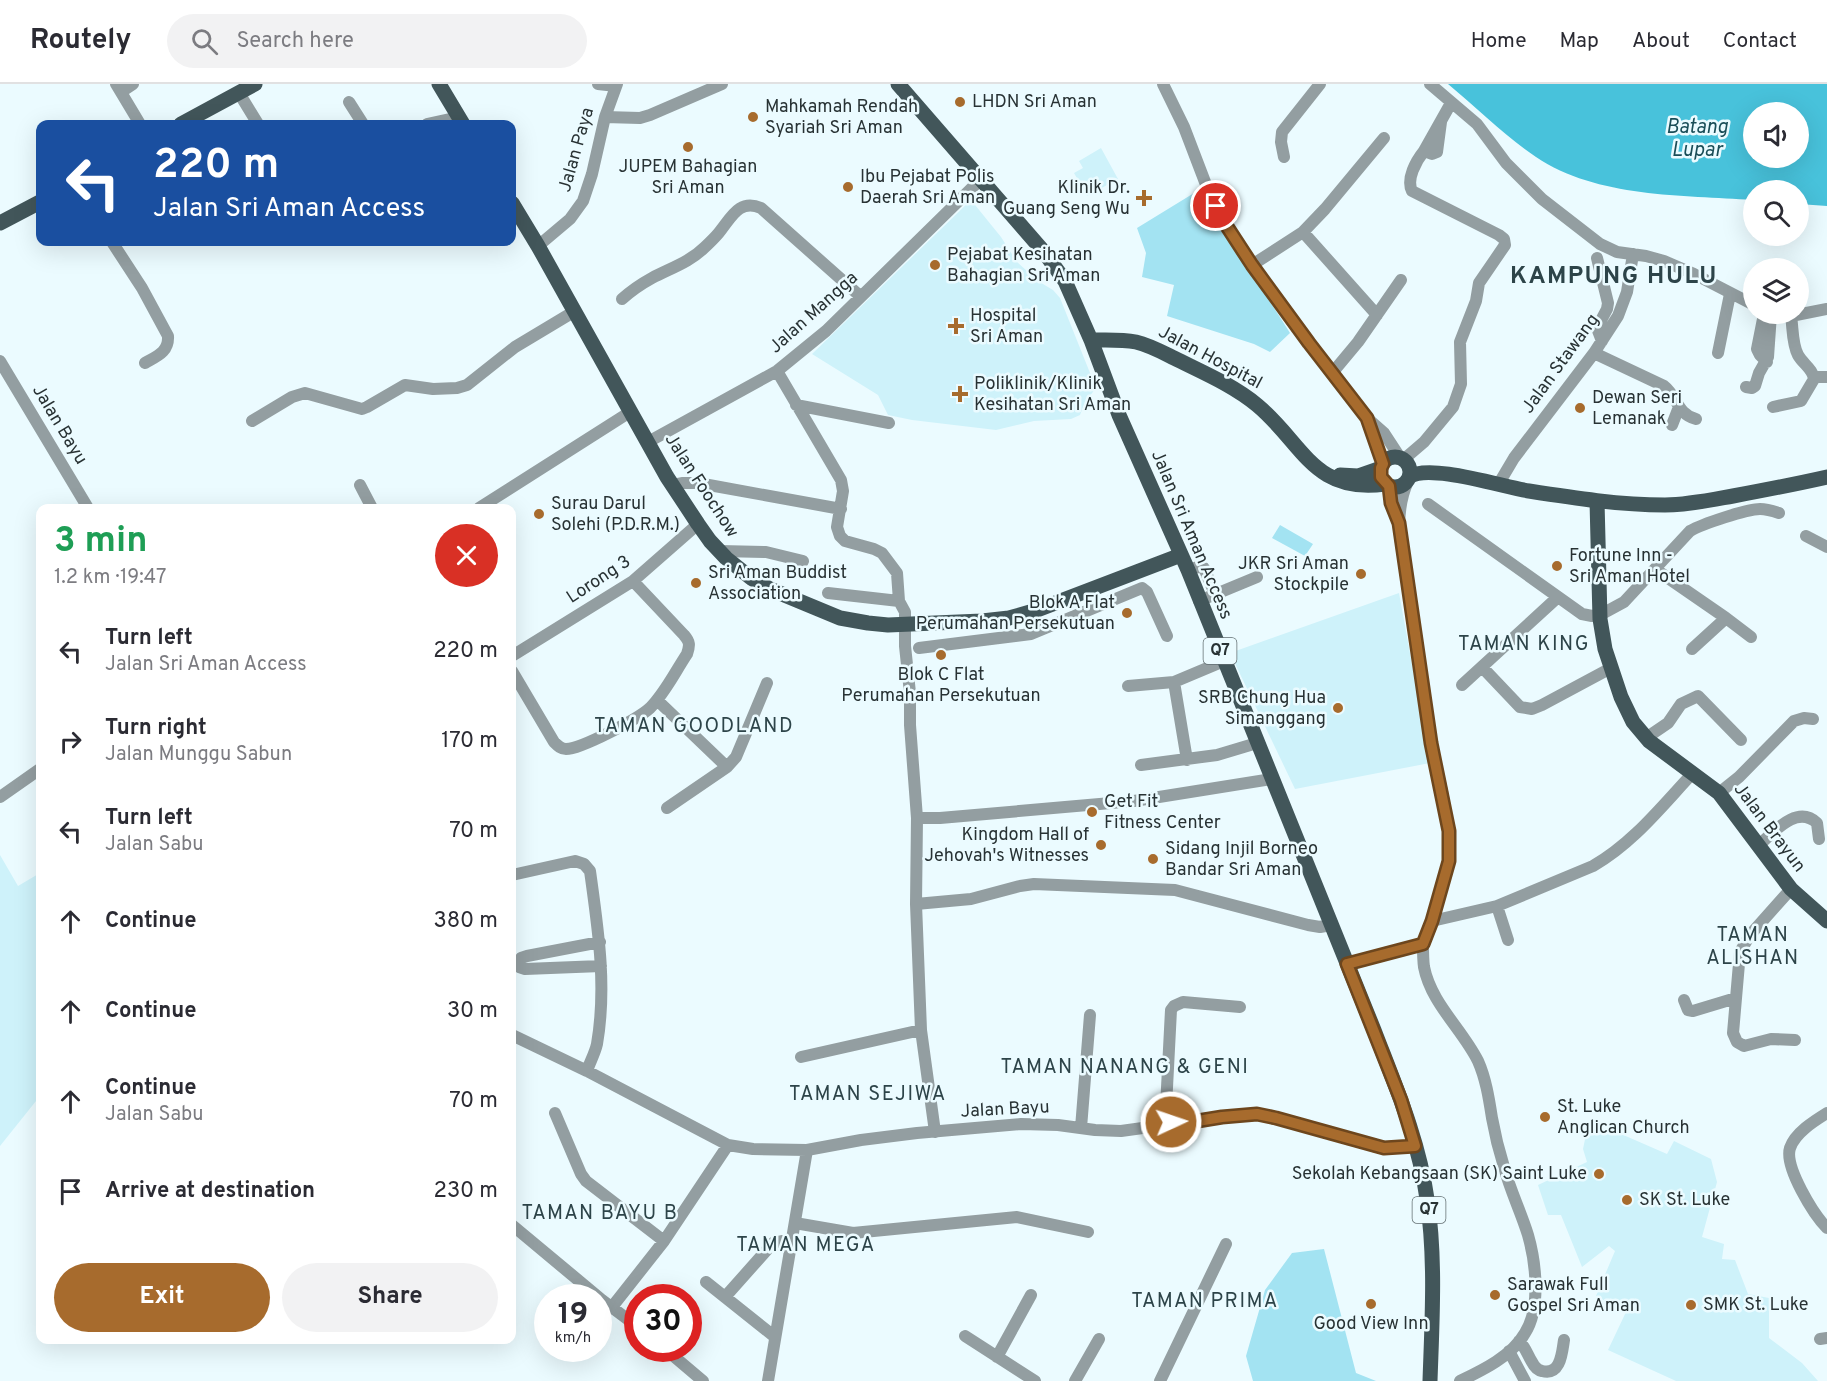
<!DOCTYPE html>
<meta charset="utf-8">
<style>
body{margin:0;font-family:Overpass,sans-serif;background:#f2f2f3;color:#2b2b33;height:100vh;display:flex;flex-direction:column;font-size:22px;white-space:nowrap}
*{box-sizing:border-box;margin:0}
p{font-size:20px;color:#7c7c81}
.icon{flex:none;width:33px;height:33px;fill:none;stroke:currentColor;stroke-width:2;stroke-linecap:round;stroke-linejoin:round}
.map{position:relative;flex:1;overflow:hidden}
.side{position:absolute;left:36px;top:420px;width:480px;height:840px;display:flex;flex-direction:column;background:#fff;border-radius:12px;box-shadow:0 6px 24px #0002}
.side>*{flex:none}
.top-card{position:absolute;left:36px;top:36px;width:480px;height:126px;border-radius:12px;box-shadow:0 6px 24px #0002;background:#1a4fa0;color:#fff;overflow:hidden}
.buttons{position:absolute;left:1743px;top:18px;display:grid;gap:12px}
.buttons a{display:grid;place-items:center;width:66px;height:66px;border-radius:50%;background:#fff;box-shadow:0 6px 24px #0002;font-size:30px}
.speed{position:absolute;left:534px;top:1200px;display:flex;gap:12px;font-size:30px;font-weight:700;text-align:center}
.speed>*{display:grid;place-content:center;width:78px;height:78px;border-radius:50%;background:#fff;box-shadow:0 6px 24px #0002;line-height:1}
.speed small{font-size:15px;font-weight:400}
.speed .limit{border:9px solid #d22;background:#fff;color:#111}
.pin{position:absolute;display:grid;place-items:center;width:51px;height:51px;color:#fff;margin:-26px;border:3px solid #fff;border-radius:50%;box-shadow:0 2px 6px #0007}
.me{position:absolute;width:66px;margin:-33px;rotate:87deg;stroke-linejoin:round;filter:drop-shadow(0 0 4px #0008)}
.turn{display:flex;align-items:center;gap:21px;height:126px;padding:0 18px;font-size:27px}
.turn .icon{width:78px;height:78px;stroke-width:2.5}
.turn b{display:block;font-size:42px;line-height:51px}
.round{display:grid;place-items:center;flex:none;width:63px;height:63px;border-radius:32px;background:#f2f2f3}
.head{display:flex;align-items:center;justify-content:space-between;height:102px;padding:0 18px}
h1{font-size:36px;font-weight:700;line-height:45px;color:#1e9e55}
.action{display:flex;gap:12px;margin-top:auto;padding:12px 18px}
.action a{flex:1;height:69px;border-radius:36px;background:#a76b2d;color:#fff;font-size:24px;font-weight:700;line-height:69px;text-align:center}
.action a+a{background:#f2f2f3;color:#2b2b33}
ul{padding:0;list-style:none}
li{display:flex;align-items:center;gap:18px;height:90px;padding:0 18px}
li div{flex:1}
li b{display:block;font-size:22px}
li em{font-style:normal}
header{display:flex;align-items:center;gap:36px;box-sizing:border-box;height:84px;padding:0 30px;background:#fff;border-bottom:2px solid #e1e1e2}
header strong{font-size:28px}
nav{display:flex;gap:33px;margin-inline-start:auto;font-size:21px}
.search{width:420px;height:54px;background:#f2f2f3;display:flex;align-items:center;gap:15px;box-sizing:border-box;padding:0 21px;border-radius:33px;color:#7c7c81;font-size:22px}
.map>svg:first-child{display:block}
.built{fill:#cef2fa}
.green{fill:#a3e3f2}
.water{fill:#48c2db;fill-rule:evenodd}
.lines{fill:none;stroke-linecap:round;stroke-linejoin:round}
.minor{stroke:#939ea1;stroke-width:12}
.major{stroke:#42565a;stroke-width:15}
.route-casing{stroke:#6d461d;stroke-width:15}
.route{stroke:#a76b2d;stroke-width:10}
.poi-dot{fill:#a76b2d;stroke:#ebfbff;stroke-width:2}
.labels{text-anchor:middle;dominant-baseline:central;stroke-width:5;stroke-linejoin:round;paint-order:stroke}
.shield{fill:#ebfbff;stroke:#626e71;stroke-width:1.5}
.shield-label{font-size:16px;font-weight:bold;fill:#283234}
.poi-label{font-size:18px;fill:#283234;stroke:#ebfbff;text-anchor:start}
.street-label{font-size:18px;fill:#283234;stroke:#ebfbff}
.water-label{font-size:20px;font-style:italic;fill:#1a4e58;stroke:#ebfbff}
.neighbourhood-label{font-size:20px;letter-spacing:1.5px;fill:#2d4449;stroke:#ebfbff}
.district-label{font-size:24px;font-weight:bold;letter-spacing:1.5px;fill:#2d4449;stroke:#ebfbff}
</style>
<header>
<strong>Routely</strong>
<div class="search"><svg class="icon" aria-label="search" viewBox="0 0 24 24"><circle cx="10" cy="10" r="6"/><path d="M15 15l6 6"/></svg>Search here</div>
<nav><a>Home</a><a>Map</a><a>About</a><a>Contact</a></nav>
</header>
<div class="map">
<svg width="1827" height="1297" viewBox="0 0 1827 1297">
<rect width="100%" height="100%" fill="#ebfbff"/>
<path class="built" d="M1101,64L1118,95L1087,112L1074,89L1083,84L1079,77Z
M971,116L1001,153L1017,178L1038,197L1053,206L1060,214L1096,304L1085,318L1080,331L1071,335L1034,337L996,346L912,336L888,331L878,311L812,270Z
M1399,509L1430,679L1295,705L1230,569Z
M0,771L18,802L40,789V1012L0,1062Z
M1589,1036L1667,1070L1674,1057L1711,1075L1717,1098L1702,1153L1724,1160L1722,1175L1735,1176L1748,1210L1769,1214V1254L1802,1279L1818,1297H1676L1608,1266L1626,1228L1596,1212L1615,1167L1609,1162L1582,1183L1561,1131H1548L1538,1101L1587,1078L1583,1065Z"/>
<path class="green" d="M1199,106L1290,249L1270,268L1254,260L1167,232L1174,201L1142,193L1146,169L1137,144Z
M1280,441L1313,460L1305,472L1272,454Z
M1324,1165L1356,1289L1376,1297H1253L1246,1272L1265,1206L1292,1169Z"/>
<path class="water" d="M1448,0H1827V122L1799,120L1798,106H1754L1753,116C1683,111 1597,114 1536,73C1505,52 1477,24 1448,0ZM1754,28H1798V74H1754Z"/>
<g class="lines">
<path class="minor" d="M116,0L140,40
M598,0L616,2
M1163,0L1184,43L1205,98L1226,141L1252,181L1309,259L1357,322L1367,334L1384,349L1401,375
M1430,0L1477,40L1506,79L1542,115L1600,160L1617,168L1646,172L1664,177L1694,190L1754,221
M121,8L133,0
M239,9L258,40
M349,18L363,40
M605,33L640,34L650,31L722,0
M1441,38L1437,68L1432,70L1424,67L1451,19
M427,40L459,33
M1284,73L1281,58L1282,48L1320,0
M1303,148L1377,231
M112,158L142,204L168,252C169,268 157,272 145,279
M538,162L570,135L583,117L592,90L605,33L617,0
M1597,174L1608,219L1607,225L1597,244L1602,257
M1252,181L1303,148L1325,125L1384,54
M622,215C631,207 641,200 652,194C671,184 690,178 705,163C710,158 716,153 721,146C732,132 740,115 761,124L860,212
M1764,230L1757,265L1760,271L1767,278
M1772,230L1791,232L1827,225
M1594,269L1664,302C1677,312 1677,330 1696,335
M1718,269L1730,210
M0,277L88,424
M777,287L841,396L843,407L837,443L840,452L845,457L874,465L882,469L897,489L899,517L905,528V562L910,609V641L917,734L916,820L921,946L935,1048
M1333,288L1358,258L1401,196
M1814,293H1827
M1746,303L1752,304L1755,302L1759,289L1768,273L1771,230
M796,321L889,339
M1773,323L1801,317L1814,295C1813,285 1803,280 1798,271C1792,260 1793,244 1791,232
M1367,334L1383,380
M252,337L292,313L305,309L362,325L367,323L405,301L433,305L457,304L467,301L515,263L575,227
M1672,341L1679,323
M648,358L777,287L826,247L980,96
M1403,376L1424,358L1453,323L1461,300L1460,258L1476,217L1479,199L1505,161L1504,155L1499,151L1412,107C1406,95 1416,77 1424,67
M1408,397C1400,415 1398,432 1400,452L1431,659L1442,707L1449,747V777L1432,837L1423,860
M360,401L372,424
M673,401L683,399H698L841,425
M1498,401L1514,374L1594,269L1618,232L1627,208L1633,170
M1389,402L1391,419L1397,435
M1428,420L1582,530L1592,532L1600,531L1624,518L1690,447C1702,440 1747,425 1760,425C1767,425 1773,427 1779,429
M479,424L630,328
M1806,452L1827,463
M720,467L766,468L803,477
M1655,485L1726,534L1751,553
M1188,486L1198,483L1204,484L1215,510
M828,509L899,517
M1199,517L1257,493
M919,564L1031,550L1142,504L1147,508L1167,552
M1692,565L1726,534
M512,572L633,497L698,440
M1482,583L1520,623L1532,625L1542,621L1611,584
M512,587L554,658C558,662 561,665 566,665C581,665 638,635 650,624C665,609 675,588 687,570C690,561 690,558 684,551L633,497
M1174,598L1187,676
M1462,601L1558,513
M1128,602L1174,598L1224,577
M657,616L727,683
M1646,654L1668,639L1681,620L1698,612L1741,656
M1141,681L1217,671L1257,659
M1719,709L1739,693L1794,637L1804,634L1813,635
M0,713L40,685
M667,724L727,683L736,673L767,599
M917,734H940L1134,717L1272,695
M1759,761C1774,748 1797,720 1817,739L1819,755
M512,791L575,777L584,780L590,787C598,845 607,902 597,960C595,969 590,978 587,987
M1791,805L1750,851L1740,868L1733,949L1737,958L1744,962L1771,955L1795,956
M916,820L971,815L1020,802L1034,800L1175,806L1308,841L1320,843L1331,841
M1497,822L1508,856
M1432,837L1497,822L1593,782C1633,759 1661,723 1692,690
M600,858L527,872L521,874L518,879L519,883L525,885L601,882
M1347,880L1423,860C1423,868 1423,876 1424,883C1431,919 1462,945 1478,977C1486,995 1489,1015 1492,1034C1495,1051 1499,1067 1504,1083C1510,1106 1521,1128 1528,1151C1536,1179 1541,1224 1525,1249C1512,1272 1483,1286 1460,1297
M1684,916L1688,926L1693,927L1736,914
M512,951L587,987L728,1061L753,1065L807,1066L861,1056L917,1049L1021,1040L1058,1041L1095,1046L1121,1047L1222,1033L1257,1030L1276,1034L1384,1064L1415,1062
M801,973L921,946
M555,1029L581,1090L586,1097L664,1157
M1827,1029C1814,1037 1795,1049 1790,1064C1784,1083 1814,1131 1827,1144
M1173,1041L1168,1034L1166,1023L1171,926L1174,922L1183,918L1240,923
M1081,1044L1090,931
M795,1139L853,1149L1017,1133L1088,1148
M512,1141L602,1216L638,1243
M706,1198L775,1253
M725,1213L773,1159L783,1157L792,1159
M612,1223L664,1157L728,1061
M965,1252L1035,1297
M1820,1255L1827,1254
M1519,1257C1526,1264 1527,1270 1532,1278C1534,1282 1537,1286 1542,1287C1561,1292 1562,1268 1564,1256
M664,1264L703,1297
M1509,1267L1525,1297
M997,1273L1031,1211
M768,1297L807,1066
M1075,1297L1099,1255
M1160,1297L1226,1160"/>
<path class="major" d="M439,0L463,40
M898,0L1044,168L1065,197L1091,256L1119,331L1188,486L1374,946C1395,1001 1419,1056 1427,1115C1436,1175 1432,1237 1430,1297
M181,40L255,0
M512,119L538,162L667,393L698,440L710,457L726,474L751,494L770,505L840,534L868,539L888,541L982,537L1009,534L1037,526L1181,471
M0,139L40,118
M1091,256C1106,256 1121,255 1136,258C1149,261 1162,268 1174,274C1202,288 1233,301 1257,321C1303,359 1313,410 1385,400
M1380 388a15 15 0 1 1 30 0a15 15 0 1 1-30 0Z
M1340,391L1358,392L1381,384
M1409,393C1429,379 1503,403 1529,407C1574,414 1620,421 1665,421C1688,421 1711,416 1733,412C1765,406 1796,400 1827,393
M1597,417L1600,535L1605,565L1621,613L1633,638L1649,657L1719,709L1791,805L1827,837"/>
</g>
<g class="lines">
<defs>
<path id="route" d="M1171,1038L1173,1041L1222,1033L1257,1030L1276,1034L1384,1064L1415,1062L1401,1016L1347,880L1423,860L1432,837L1449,777V747L1431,659L1399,439L1391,419L1389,402L1381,393V384L1383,380L1367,334L1309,259L1252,181L1226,141L1216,122"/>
</defs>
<use href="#route" class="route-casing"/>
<use href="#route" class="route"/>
</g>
<g class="poi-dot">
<circle cx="960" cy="18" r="6"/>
<circle cx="753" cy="33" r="6"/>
<circle cx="688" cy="63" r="6"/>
<circle cx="848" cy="103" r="6"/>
<path d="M1141 105h6v6h6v6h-6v6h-6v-6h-6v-6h6z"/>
<circle cx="935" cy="181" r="6"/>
<path d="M953 233h6v6h6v6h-6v6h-6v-6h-6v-6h6z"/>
<path d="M957 301h6v6h6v6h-6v6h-6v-6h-6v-6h6z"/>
<circle cx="1580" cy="324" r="6"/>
<circle cx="539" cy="430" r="6"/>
<circle cx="1557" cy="482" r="6"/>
<circle cx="1361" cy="490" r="6"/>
<circle cx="696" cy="499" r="6"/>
<circle cx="1127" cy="529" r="6"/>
<circle cx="941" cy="571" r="6"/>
<circle cx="1338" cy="624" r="6"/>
<circle cx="1092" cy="728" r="6"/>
<circle cx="1101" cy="761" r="6"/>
<circle cx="1153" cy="775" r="6"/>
<circle cx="1545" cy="1033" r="6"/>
<circle cx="1599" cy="1090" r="6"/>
<circle cx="1627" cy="1116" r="6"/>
<circle cx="1495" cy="1211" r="6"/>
<circle cx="1371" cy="1220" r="6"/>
<circle cx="1691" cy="1221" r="6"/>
</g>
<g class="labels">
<g class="shield">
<rect x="1203.5" y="554" width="33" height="26" rx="4.5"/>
<rect x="1412.5" y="1113" width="33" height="26" rx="4.5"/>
</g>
<g class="shield-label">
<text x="1220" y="567">Q7</text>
<text x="1429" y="1126">Q7</text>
</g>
<g class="poi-label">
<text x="972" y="18">LHDN Sri Aman</text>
<text x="765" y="23">Mahkamah Rendah<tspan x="765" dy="21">Syariah Sri Aman</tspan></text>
<text x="688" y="83" text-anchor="middle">JUPEM Bahagian<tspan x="688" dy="21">Sri Aman</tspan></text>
<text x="860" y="93">Ibu Pejabat Polis<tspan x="860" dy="21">Daerah Sri Aman</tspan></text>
<text x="1130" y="104" text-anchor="end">Klinik Dr.<tspan x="1130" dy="21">Guang Seng Wu</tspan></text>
<text x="947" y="171">Pejabat Kesihatan<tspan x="947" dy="21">Bahagian Sri Aman</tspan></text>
<text x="970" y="232">Hospital<tspan x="970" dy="21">Sri Aman</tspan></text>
<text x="974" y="300">Poliklinik/Klinik<tspan x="974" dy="21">Kesihatan Sri Aman</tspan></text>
<text x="1592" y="314">Dewan Seri<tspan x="1592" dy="21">Lemanak</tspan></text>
<text x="551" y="420">Surau Darul<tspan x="551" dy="21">Solehi (P.D.R.M.)</tspan></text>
<text x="1569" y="472">Fortune Inn -<tspan x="1569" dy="21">Sri Aman Hotel</tspan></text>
<text x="1349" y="480" text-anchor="end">JKR Sri Aman<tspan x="1349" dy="21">Stockpile</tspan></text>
<text x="708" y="489">Sri Aman Buddist<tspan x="708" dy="21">Association</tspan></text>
<text x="1115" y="519" text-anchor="end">Blok A Flat<tspan x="1115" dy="21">Perumahan Persekutuan</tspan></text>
<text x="941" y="591" text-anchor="middle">Blok C Flat<tspan x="941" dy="21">Perumahan Persekutuan</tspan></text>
<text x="1326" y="614" text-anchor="end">SRB Chung Hua<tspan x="1326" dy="21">Simanggang</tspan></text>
<text x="1104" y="718">Get Fit<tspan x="1104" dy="21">Fitness Center</tspan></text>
<text x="1089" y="751" text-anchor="end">Kingdom Hall of<tspan x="1089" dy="21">Jehovah's Witnesses</tspan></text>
<text x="1165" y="765">Sidang Injil Borneo<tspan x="1165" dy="21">Bandar Sri Aman</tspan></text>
<text x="1557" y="1023">St. Luke<tspan x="1557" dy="21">Anglican Church</tspan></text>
<text x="1587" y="1090" text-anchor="end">Sekolah Kebangsaan (SK) Saint Luke</text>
<text x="1639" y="1116">SK St. Luke</text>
<text x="1507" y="1201">Sarawak Full<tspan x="1507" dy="21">Gospel Sri Aman</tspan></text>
<text x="1703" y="1221">SMK St. Luke</text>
<text x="1371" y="1240" text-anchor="middle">Good View Inn</text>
</g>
<g class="street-label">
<text transform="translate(577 66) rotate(-74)">Jalan Paya</text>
<text transform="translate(814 229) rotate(-42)">Jalan Mangga</text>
<text transform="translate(1210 274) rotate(28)">Jalan Hospital</text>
<text transform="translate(1561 280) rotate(-54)">Jalan Stawang</text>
<text transform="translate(59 341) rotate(59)">Jalan Bayu</text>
<text transform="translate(701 402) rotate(57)">Jalan Foochow</text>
<text transform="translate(1191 451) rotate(67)">Jalan Sri Aman Access</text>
<text transform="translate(599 496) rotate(-33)">Lorong 3</text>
<text transform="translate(1769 744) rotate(53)">Jalan Brayun</text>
<text transform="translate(1005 1026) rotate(-3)">Jalan Bayu</text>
</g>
<g class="water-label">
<text x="1697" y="44">Batang<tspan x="1697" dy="23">Lupar</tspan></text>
</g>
<g class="neighbourhood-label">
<text x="1524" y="561">TAMAN KING</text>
<text x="694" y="643">TAMAN GOODLAND</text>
<text x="1753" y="852">TAMAN<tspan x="1753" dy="23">ALISHAN</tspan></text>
<text x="1125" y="984">TAMAN NANANG &amp; GENI</text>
<text x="868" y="1011">TAMAN SEJIWA</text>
<text x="600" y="1130">TAMAN BAYU B</text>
<text x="806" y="1162">TAMAN MEGA</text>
<text x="1205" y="1218">TAMAN PRIMA</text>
</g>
<g class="district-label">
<text x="1614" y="193">KAMPUNG HULU</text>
</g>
</g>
</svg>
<div class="buttons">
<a><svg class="icon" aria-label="sound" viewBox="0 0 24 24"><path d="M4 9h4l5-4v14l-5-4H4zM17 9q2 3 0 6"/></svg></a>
<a><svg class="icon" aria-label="search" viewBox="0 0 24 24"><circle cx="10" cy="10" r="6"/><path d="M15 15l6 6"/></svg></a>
<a><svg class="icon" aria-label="layers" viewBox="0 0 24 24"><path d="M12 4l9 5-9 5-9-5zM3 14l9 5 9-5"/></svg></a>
</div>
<div class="speed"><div>19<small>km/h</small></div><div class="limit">30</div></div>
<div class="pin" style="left:1216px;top:122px;background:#d93025"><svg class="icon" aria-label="arrive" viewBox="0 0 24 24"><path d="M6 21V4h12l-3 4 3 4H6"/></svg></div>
<svg class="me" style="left:1171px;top:1038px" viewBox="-20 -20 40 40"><circle r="17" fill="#a76b2d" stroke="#fff" stroke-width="3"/><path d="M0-11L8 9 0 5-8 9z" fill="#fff"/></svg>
<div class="top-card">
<div class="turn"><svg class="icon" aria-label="left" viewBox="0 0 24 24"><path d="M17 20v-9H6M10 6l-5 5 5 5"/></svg><div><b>220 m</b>Jalan Sri Aman Access</div></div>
</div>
<section class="side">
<div class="head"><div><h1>3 min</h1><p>1.2 km · 19:47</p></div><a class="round" style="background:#d93025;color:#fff"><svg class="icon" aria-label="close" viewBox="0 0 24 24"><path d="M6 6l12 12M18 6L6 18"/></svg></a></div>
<ul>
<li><svg class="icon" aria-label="left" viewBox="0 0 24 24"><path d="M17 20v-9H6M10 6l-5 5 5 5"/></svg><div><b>Turn left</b><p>Jalan Sri Aman Access</p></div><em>220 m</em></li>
<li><svg class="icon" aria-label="right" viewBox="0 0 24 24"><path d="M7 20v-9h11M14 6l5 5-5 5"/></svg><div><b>Turn right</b><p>Jalan Munggu Sabun</p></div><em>170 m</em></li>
<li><svg class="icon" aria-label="left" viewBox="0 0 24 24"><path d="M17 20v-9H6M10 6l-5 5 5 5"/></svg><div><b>Turn left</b><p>Jalan Sabu</p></div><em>70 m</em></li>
<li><svg class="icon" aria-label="ahead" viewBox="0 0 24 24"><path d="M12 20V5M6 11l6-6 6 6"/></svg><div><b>Continue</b></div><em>380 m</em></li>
<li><svg class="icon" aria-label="ahead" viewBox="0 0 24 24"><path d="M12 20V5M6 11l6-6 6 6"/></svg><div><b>Continue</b></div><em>30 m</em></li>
<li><svg class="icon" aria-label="ahead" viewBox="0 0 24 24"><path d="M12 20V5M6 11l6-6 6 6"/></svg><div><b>Continue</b><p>Jalan Sabu</p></div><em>70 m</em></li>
<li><svg class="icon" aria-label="arrive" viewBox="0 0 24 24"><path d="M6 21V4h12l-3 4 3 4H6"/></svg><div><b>Arrive at destination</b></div><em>230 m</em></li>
</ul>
<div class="action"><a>Exit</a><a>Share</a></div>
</section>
</div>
